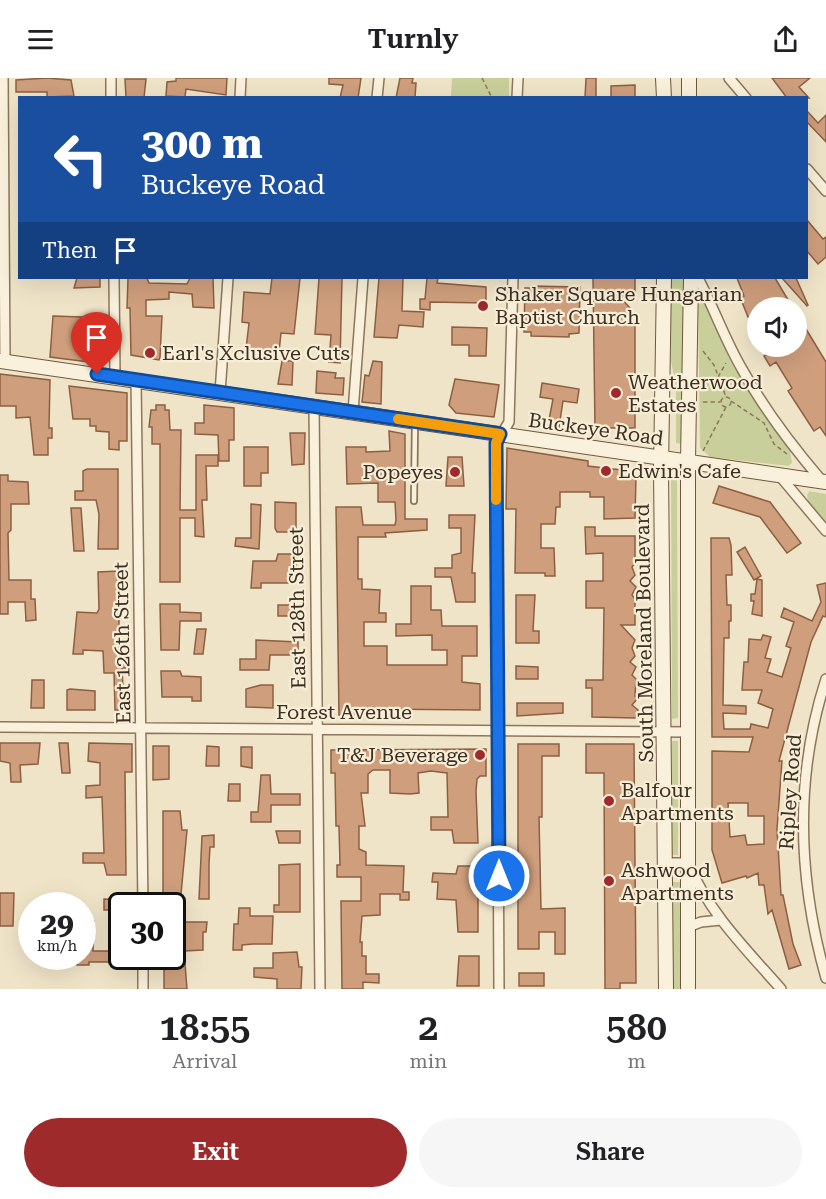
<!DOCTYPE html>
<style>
body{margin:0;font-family:"Roboto Serif",serif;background:#f6f6f6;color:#202124;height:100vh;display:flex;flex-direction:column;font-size:22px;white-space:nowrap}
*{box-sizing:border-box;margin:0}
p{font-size:20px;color:#757577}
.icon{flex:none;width:33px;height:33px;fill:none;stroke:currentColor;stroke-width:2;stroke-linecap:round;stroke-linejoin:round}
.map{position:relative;height:911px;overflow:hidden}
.sheet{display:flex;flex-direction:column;background:#fff;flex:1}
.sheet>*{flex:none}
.top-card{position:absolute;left:18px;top:18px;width:790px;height:183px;border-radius:0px;box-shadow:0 6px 24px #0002;background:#1a4fa0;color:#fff;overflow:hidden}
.fabs{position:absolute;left:747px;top:219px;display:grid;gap:12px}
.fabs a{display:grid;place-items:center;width:60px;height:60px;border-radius:50%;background:#fff;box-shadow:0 6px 24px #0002;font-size:30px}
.speed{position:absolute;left:18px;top:814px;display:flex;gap:12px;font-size:30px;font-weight:700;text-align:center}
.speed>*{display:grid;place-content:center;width:78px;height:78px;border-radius:50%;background:#fff;box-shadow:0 6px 24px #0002;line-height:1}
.speed small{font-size:15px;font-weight:400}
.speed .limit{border:3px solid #111;border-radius:9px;background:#fff;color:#111}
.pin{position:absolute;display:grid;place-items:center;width:51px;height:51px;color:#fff;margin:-62px -26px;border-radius:50% 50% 50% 0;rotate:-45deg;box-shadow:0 0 6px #0007}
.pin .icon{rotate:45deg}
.me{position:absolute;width:66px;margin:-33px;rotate:0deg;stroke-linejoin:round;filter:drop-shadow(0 0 4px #0008)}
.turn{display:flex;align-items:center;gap:21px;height:126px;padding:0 24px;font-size:27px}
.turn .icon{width:78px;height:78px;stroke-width:2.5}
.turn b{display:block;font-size:42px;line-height:51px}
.then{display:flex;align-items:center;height:57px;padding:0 24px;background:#0003;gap:12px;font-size:22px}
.eta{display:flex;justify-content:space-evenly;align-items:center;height:102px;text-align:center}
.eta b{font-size:36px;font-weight:600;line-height:42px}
.button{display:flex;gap:12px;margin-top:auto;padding:12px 24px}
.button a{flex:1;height:69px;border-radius:36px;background:#9e2a2b;color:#fff;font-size:24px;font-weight:600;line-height:69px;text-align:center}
.button a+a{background:#f6f6f6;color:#202124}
header{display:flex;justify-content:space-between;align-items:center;height:78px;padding:0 24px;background:#fff;font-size:27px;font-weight:600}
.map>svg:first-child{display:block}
.green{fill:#c9cf9b}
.building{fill:#cf9f7d;stroke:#8d5f41;stroke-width:1.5;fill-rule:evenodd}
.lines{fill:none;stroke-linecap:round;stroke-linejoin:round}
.lane-casing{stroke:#8d765c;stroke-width:8}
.street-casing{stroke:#8d765c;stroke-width:12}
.secondary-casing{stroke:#6f573f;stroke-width:16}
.path{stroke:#8d765c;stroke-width:1.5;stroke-dasharray:4.5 3;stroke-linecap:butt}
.lane{stroke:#faf1dc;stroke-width:4.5}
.street{stroke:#faf1dc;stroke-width:9}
.secondary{stroke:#faf1dc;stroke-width:14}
.route-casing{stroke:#114b97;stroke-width:15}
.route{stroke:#1a73e8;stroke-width:10}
.slow{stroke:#f59e0b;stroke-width:10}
.poi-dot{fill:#9e2a2b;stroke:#f7eed8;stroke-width:2}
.labels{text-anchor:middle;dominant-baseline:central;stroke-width:4.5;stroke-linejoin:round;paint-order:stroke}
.poi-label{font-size:20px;fill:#3d2e20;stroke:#f7eed8;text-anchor:start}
.street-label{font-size:20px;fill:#3d2e20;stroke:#f7eed8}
</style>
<header><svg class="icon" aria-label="menu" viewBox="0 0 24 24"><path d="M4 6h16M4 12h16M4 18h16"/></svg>Turnly<svg class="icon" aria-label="share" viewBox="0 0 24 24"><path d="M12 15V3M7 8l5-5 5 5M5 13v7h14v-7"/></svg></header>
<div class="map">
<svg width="826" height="911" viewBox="0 0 826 911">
<rect width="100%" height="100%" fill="#f0e4c8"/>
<path class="green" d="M452,0H509V19H451Z
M671,200H684L683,366L676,365V308L671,283Z
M703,223L709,226L729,280L744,306L790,373L792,385L788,388L710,379L700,370L698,227Z
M671,397H677L678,640L672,641Z
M809,413L826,416V446L809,427L807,417Z
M672,663H678V777H672Z
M672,804H680L682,810V911H672Z"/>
<path class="building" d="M47,0L71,2L74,18L47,19V14H16V2Z
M176,0H227L226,17L186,11L185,19L166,18L167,4L176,3Z
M329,0H361L358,20H340L343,7L329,6Z
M400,0H413L412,5H416L415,20H396Z
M586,0H596V20H585Z
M772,0H810L799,9L809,20H787Z
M125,1H146L144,20H126Z
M635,7V20H611V8Z
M807,33L818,45L826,37V64L807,44Z
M807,142L823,161L826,159V179L818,186L807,173Z
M77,200H100V209L74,210Z
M128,200H147L149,205L187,206L190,200H213L214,230L193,229L192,216L169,214V221L146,222V238H162L160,279L159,282L131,277L130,230H127Z
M272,200H300L294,256L281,255L279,274L246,271L249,245L242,244L244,214L270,216Z
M319,200H342L340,285L329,284L331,257L315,256Z
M379,200H403L402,233L424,234L423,249L399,247L397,260L374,259Z
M427,200H438L437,205L486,209V225L430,224V232L420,231V221H425Z
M593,200H635V218H619L630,230L627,244H635V350H595Z
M737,200H775L793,230H775L774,227L758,230V235L748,239L740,219L744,218Z
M782,200H796L808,227L807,228Z
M531,208L580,209L579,255L569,256V259L531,258V254H524L525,210H531Z
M53,238L82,239V257L104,256V286L50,279Z
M452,249L487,250L486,278H469V267H452Z
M806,251L826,284V358L820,349L814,353L788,313L792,310L776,284L770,288L764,278L780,268H796V257Z
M282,283H293L292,307L278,306Z
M373,283L382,284L381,326L362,324L365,297L369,298Z
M317,293L336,295L335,300H344L343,317L316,315Z
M0,296L50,302L49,350H52V360H48V377H34L30,339L16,340V328H0Z
M455,301L499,307L494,339L456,335L449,327Z
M542,305L579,311L577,325L563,323L559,349L548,347L553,321L540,319Z
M69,308L127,315V363H119V372L109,371V354L96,353V348H90V341H73Z
M156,327H165V332H169L170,352H181L180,432H196V377H218V388H206L207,422H202L204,459L195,458V440H180V504H160V366H152V349H149L151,332H156Z
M204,327L234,330V362H229V383H219L218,357L195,356V345H204Z
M389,353L405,356V441H427V452L385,455L386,459H358V501H362V511L380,512L379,535H386V544H364V568H387V587H447V572H432V557L396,558V546H411V508H431V532H441L442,548H477V578H462V604L480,606V632L373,631V636L339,637L336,429H361L363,447H395L396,442L395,424H378V405L347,406L346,369H366V374L390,373Z
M290,355H305L304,386L292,387Z
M244,369H268V395H261V408H244Z
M507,370L588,383V388L621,392V398H636L635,440L604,441V419H590V414H560V429H556L555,446H541V470H554L555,498H545V495H515L516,431H506Z
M448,379H462L464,408H446Z
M87,391H118V471H98L99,436L96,422H75V413H83V393Z
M0,397H8V403L28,404L29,426H11V452L8,455L9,502H31V521H35L36,542L26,543L25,524H8V536H0Z
M719,408L770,424L801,465L787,475L760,439L713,425Z
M275,424L296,425V454H277L275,450Z
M251,426L261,427L259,471L235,468L236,460H251Z
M71,430H81L84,473H74Z
M449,437H475L472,495H475V524H456L451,499H435V490H452V477L461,475V450H449Z
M585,449H595V458H635V485L632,489L635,497L630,503L636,509L632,517L635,521V547H621L635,562L632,570L635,578L630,584L636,589L632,597L636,601L635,618L638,620L632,627L638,632L635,640L592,639V610H586V602H603L604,530H586V503H603V475L586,476Z
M711,460H729L731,467L732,497H726L727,527H731V543H729V560H724L723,627L746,628V636L723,635L724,651H750L751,646L768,650L773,631L758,625L762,612H742L744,584H748L749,561L761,562L763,557L771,559L765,580L771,581L767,594L782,599L791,570L786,568L794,544L781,539L784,530L812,543L821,524L817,507L826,505V539L823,538L811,564L779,683H782L777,751L781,817H783L793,866L801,887L789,891L772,832L768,836L764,807H759L758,795L747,800L746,798L722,805L712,772V673L749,674L753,659H712ZM728,725H748V738H764V766L747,767L745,757L730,759Z
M745,469L761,498L754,502L737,474Z
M278,476H296L297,505H261V510H251L253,483H276Z
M119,493V577H129V590H122L123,610H127V632H115L114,595H104L103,573L83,572V576H73L77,534L97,535L99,531L98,494Z
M757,501L762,502V538L752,536L754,523H751V516H755Z
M516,517H535L533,553H539V565H516Z
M160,526H180V534L201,535V543H180L179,572H161Z
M278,527H297L296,538H278Z
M197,551H206L203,576H194Z
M256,562L298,564V577H270L269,592H240V581H256Z
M516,588L538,589V601H516Z
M161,593H180L182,598L201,599V623H192V619H162Z
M32,602H44V630H31Z
M261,607H273V630L246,629V611Z
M70,611L95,613V632H67V612Z
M517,625H563V635L517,638Z
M0,665H40L38,686L20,687L21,704H11L10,685L0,683Z
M59,665H68L70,695H62Z
M89,665L132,666V694H125L126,797H107L104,785H83V775H104L102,719L86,720V708L100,707V685L88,683Z
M518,666H559V678H542V739H539L541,831L565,830V876H555V854H539V871H518Z
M586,666H634L636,905H620V911H605L604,695H586Z
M153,668H169V701L153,702Z
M207,668L219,669V688H206Z
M241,669H252V690L241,688Z
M486,671V698H480L477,701L476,713L478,765H454L452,752H431V739H448L447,695L431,693L418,695L419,715L410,716L390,715V692H373L368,696V715H361L365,748H359V771L366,774V787L404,788L403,814H409V822H400V816H380V837L362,838L360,864H362V878H366V896H379V905L363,904V911H342L341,823H361V799H337V787H340L339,748H336L335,695H331V672Z
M261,697H270L271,716H300V727H271V744H251V734H258Z
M229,706H240V723H228Z
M163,733H180L182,752H187L181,816H163Z
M276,753H300V765H279Z
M214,757V769H210L209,786V821H199L202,758Z
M300,786V834H274V827H279V787Z
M458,788H478V854H458L456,822L437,821L438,804H432L433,795L456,796Z
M0,815H14L13,848H0Z
M104,821L122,822V832H104Z
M239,830H250V838H273L272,866H253L242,867V872H233L234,846H238Z
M172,840H182V844H207L206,854H203V872L184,873L187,911H164V879H172Z
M83,843H94L93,873H122V884H89V887H77V879H82Z
M297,874L299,889H302L301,911H277V901L254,899V890H273V875Z
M459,878H479V908H457Z
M519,895H544V908H519Z"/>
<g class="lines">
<defs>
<path id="lane" d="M414,423L415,346"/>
<path id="street" d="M3,0L5,283
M111,0V20
M729,0L746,20
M240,20L241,0
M377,20L379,0
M517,20L518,0
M807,91L826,113
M114,200L115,299
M698,200C714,230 725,262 742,291C764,331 792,368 822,403
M136,302L143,828
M220,315L228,200
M314,328L320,911
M353,334L363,200
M779,397L826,453
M826,601C794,700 798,801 826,900
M0,649L688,654
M665,785H688C709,835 746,871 781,911
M688,849L701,844L721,842
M143,879V911
M499,911L496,365L509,344L513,200"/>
<path id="secondary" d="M663,0L664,20
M689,0V20
M664,200L661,391L666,911
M0,283L826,404
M688,911V384L691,200"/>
</defs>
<use href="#lane" class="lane-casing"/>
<use href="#street" class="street-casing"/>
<use href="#secondary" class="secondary-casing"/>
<path class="path" d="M482,0L492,20
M703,273L714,287L726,319
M718,299L726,285
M721 324a5 5 0 1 1 10 0a5 5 0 1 1-10 0Z
M731,323L764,345L774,366L787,376
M703,324H720
M703,373L726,329"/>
<use href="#lane" class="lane"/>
<use href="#street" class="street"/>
<use href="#secondary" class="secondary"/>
</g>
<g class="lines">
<defs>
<path id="route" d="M97,296L500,356L496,365L499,798"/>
</defs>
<use href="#route" class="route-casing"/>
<use href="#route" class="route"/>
<path class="slow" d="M398,341L500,356L496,365V422"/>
</g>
<g class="poi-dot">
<circle cx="483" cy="228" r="6"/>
<circle cx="150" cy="275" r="6"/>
<circle cx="616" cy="315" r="6"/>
<circle cx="606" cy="393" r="6"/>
<circle cx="455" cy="394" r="6"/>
<circle cx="480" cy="677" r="6"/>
<circle cx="609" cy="723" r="6"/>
<circle cx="609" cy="803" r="6"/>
</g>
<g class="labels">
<g class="poi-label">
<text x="495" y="216">Shaker Square Hungarian<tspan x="495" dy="23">Baptist Church</tspan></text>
<text x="162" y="275">Earl's Xclusive Cuts</text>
<text x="628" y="304">Weatherwood<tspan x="628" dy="23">Estates</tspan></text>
<text x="618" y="393">Edwin's Cafe</text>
<text x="443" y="394" text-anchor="end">Popeyes</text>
<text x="468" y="677" text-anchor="end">T&amp;J Beverage</text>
<text x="621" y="712">Balfour<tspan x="621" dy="23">Apartments</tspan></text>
<text x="621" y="792">Ashwood<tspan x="621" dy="23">Apartments</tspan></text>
</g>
<g class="street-label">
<text transform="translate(596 351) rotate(8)">Buckeye Road</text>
<text transform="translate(297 530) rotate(-91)">East 128th Street</text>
<text transform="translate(644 555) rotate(-91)">South Moreland Boulevard</text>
<text transform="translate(122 565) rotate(-91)">East 126th Street</text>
<text x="344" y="634">Forest Avenue</text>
<text transform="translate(790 714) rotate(-86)">Ripley Road</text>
</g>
</g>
</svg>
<div class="fabs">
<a><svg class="icon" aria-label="sound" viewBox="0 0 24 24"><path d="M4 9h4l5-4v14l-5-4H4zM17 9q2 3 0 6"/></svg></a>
</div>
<div class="speed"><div>29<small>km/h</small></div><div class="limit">30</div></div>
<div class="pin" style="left:97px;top:296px;background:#d93025"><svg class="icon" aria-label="arrive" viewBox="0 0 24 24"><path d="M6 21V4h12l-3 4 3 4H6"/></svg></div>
<svg class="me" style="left:499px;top:798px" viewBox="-20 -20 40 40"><circle r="17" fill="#1a73e8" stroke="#fff" stroke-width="3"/><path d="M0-11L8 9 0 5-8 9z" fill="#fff"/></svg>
<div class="top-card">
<div class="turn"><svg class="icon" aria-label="left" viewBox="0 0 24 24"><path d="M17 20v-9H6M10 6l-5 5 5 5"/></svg><div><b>300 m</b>Buckeye Road</div></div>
<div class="then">Then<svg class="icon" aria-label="arrive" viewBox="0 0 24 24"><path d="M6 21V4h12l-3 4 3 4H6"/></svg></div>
</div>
</div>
<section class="sheet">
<div class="eta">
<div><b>18:55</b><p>Arrival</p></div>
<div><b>2</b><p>min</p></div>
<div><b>580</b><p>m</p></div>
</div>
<div class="button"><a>Exit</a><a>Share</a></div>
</section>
